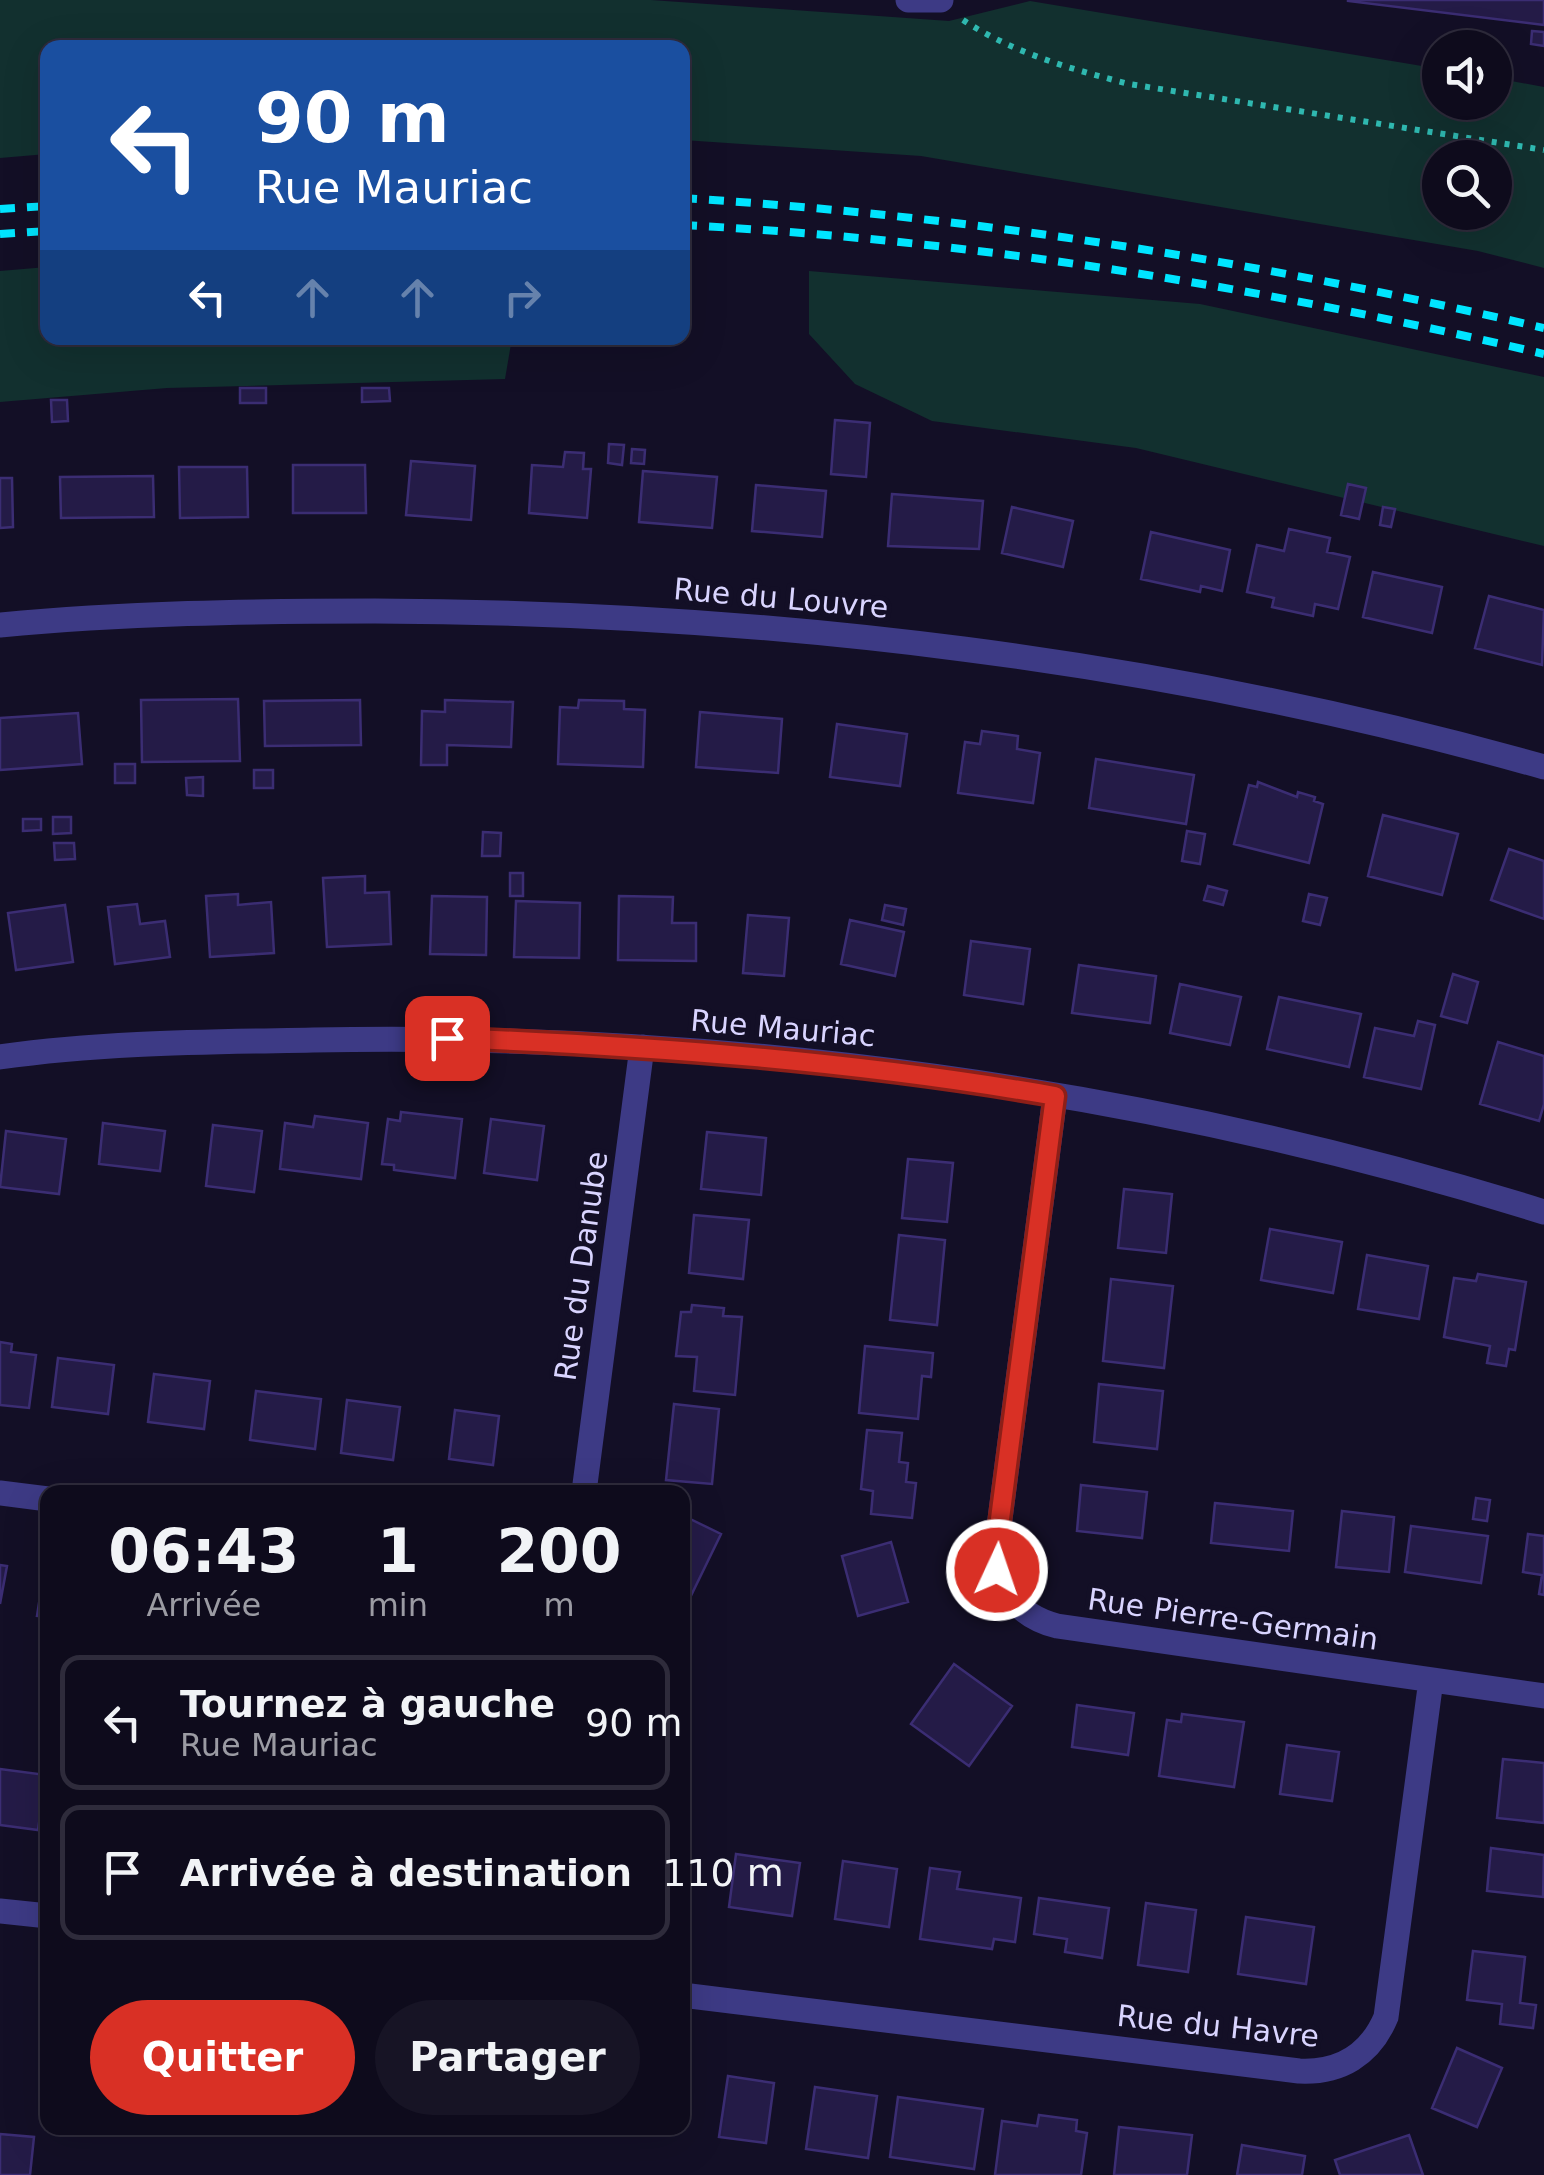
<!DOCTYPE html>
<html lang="fr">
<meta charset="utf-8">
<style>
body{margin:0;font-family:"DejaVu Sans",sans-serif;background:#171425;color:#f1f3f6;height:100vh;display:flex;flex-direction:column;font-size:38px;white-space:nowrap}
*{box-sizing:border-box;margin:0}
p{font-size:32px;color:#9b9ba3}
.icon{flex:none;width:55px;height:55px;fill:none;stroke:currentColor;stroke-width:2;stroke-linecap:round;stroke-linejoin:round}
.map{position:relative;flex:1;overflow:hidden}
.panel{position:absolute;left:40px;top:1485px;width:650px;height:650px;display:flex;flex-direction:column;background:#0e0b1c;border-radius:20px;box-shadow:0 10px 40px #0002,0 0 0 2px #2e2b3b}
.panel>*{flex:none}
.hud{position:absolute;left:40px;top:40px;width:650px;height:305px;border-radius:20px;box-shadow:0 10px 40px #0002,0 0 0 2px #2e2b3b;background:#1a4fa0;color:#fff;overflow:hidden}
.controls{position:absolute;left:1422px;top:30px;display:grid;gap:20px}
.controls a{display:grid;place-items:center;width:90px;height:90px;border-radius:50%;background:#0e0b1c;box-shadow:0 10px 40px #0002,0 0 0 2px #2e2b3b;font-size:50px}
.pin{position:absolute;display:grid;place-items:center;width:85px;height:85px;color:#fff;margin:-42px;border-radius:20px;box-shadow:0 5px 15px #0006}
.me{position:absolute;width:110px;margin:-55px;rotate:3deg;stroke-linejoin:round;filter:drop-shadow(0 0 8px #0008)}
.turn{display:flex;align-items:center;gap:35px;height:210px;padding:0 50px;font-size:45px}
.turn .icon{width:130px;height:130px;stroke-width:2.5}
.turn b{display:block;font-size:70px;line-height:85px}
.lanes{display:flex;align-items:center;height:95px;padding:0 50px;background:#0003;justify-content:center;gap:50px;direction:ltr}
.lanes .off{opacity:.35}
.eta{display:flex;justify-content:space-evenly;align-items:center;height:170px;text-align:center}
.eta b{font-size:60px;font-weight:700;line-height:70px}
.action{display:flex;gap:20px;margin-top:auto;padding:20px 50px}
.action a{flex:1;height:115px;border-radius:60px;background:#d93025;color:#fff;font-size:40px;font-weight:700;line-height:115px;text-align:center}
.action a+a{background:#171425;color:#f1f3f6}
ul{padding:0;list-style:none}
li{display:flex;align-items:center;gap:30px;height:135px;margin:0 20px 15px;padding:0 30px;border:5px solid #2e2b3b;border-radius:20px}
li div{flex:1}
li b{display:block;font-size:38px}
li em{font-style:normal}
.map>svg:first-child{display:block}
.green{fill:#12302f;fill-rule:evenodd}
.building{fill:#241b47;stroke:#3b2d73;stroke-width:2.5}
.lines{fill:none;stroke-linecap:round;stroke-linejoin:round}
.path{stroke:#2fb8b0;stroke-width:6;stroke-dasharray:5 8;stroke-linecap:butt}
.minor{stroke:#3d3a85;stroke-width:25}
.rail{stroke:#00e5ff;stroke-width:8;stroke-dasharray:15 12;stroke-linecap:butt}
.route-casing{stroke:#8d1f18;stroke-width:25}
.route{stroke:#d93025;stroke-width:18}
.labels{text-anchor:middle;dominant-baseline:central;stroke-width:10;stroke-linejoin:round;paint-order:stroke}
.street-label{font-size:30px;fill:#d9d4ff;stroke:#130f26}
</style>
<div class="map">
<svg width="1544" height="2175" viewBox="0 0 1544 2175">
<rect width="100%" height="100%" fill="#130f26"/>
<path class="green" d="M0,0H651L949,21L1030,1L1440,69V102H1495V78L1544,87V268L1478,251L921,156L683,140L682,48H48L47,154L0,158ZM1440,158H1495V212H1440Z
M47,267L48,338H512L505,379L167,388L0,402V271Z
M809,271L1200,304L1544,377V546L1136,448L932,421L855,384L809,334Z"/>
<path class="building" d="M1544,0V25L1348,1V0Z
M1532,31L1544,32V46L1531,44Z
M1495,58L1507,60L1506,71L1495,70Z
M240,388H266V403H240Z
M362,388H389L390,401L362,402Z
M51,400H67L68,421L52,422Z
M835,420L870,423L866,477L831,474Z
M609,444L624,445L622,465L608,463Z
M632,449L645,450L644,464L631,463Z
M565,452L584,453L583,469H591L587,518L529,513L532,465L563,467Z
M411,461L475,466L471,520L406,515Z
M293,465H365L366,513H293Z
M179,467H247L248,517L180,518Z
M643,471L717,477L712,528L639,522Z
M153,476L154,517L61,518L60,477Z
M0,478H12L13,527L0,528Z
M1348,484L1366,488L1359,519L1341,515Z
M756,485L826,491L822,537L752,531Z
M892,494L983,501L979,549L888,546Z
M1012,507L1073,521L1063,567L1002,553Z
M1383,507L1395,509L1391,527L1380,525Z
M1289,529L1330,538L1327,552L1350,557L1338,609L1315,604L1313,616L1272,607L1274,598L1247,592L1257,545L1284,551Z
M1151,532L1230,550L1222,591L1201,586L1200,592L1141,579Z
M1373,572L1442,587L1432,633L1363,617Z
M1489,596L1544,610L1542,665L1475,648Z
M238,699L240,761L142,762L141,700Z
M360,700L361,745L265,746L264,701Z
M445,700L513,702L511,747L447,745V765H421L422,711L445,712Z
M579,700L624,701V709L645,710L643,767L558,764L560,707L578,708Z
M700,712L782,719L778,773L696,767Z
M78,713L82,764L0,770V718Z
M837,724L907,734L900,786L830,777Z
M982,731L1018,736L1017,749L1040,753L1033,803L958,793L965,742L980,744Z
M1096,759L1194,775L1186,824L1089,808Z
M115,764H135V783H115Z
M254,770H273V788H254Z
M203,777V796L187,795L186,778Z
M1258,782L1297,797L1298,792L1315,797L1314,801L1323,804L1309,863L1234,844L1249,785L1257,787Z
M1383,815L1458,834L1442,895L1368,876Z
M53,817H71V833L53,834Z
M23,819H41V830L23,831Z
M1187,831L1205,834L1200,864L1182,861Z
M483,832L501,833L500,856H482Z
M54,843H74L75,859L55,860Z
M1509,849L1544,861V919L1491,900Z
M510,873H523V896H510Z
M365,876V893L389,892L391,944L327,947L323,878Z
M1208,886L1227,891L1223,905L1204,900Z
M238,894V905L271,902L274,953L210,957L206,896Z
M1309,894L1327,898L1320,925L1303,921Z
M432,896L487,897L486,955L430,954Z
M619,896L673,897L672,923H696V961L618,960Z
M516,901L580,903L579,958L514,957Z
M137,904L140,924L165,921L170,957L115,964L108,907Z
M65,905L73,962L16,970L8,913Z
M885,905L906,909L903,925L882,920Z
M748,915L789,918L784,976L743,973Z
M850,920L904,932L895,976L841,964Z
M971,941L1030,949L1023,1004L964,995Z
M1079,965L1156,976L1150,1023L1072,1013Z
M1453,974L1478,982L1467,1023L1441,1016Z
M1180,984L1241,997L1230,1045L1170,1033Z
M1279,997L1361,1014L1349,1067L1267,1049Z
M1418,1021L1435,1025L1421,1089L1364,1077L1375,1028L1414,1036Z
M1498,1042L1544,1056V1104L1539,1121L1480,1104Z
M401,1112L462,1119L455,1178L394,1170V1165L382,1164L388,1119L400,1121Z
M315,1116L368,1123L361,1179L280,1169L285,1123L313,1127Z
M491,1119L544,1126L537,1180L484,1173Z
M103,1123L165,1131L160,1171L99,1164Z
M213,1125L262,1131L254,1192L206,1186Z
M6,1131L66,1139L59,1194L0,1187Z
M707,1132L766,1138L761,1195L701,1189Z
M908,1159L953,1163L947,1222L902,1218Z
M1124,1189L1172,1194L1166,1253L1118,1248Z
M694,1215L749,1220L743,1279L689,1273Z
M1270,1229L1342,1242L1333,1293L1261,1280Z
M899,1235L945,1240L937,1325L890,1320Z
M1367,1255L1428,1266L1419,1319L1358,1309Z
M1478,1274L1526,1282L1515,1350L1509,1349L1506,1366L1487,1363L1490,1346L1444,1337L1454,1278L1476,1281Z
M1111,1279L1173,1286L1164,1368L1103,1361Z
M692,1305L724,1308L723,1316L742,1317L735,1395L694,1391L697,1357L676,1356L681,1312H691Z
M0,1342L12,1344L11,1352L36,1355L29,1408L0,1405Z
M865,1346L933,1353L931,1377L922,1376L918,1419L859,1413Z
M58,1358L114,1365L108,1414L52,1407Z
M154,1374L210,1381L204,1429L148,1422Z
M1099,1384L1163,1391L1157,1449L1094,1442Z
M256,1391L321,1399L315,1449L250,1440Z
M347,1400L400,1407L393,1460L341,1453Z
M674,1404L719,1409L712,1484L666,1480Z
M455,1410L499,1416L493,1465L449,1459Z
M867,1430L902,1433L899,1462L908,1463L906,1482L916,1483L912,1518L871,1514L873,1491L861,1489Z
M1081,1485L1147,1492L1142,1538L1077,1531Z
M1476,1498L1490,1500L1487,1521L1473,1519Z
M1215,1503L1293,1511L1289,1551L1211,1543Z
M1342,1511L1394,1517L1389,1572L1336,1567Z
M682,1515L721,1534L684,1610L682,1609Z
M1411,1526L1488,1536L1481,1583L1405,1572Z
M1528,1534L1544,1536V1595L1539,1594L1542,1575L1523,1572Z
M891,1542L908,1602L858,1616L842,1556Z
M0,1565L7,1566L0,1604Z
M44,1571L48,1572V1617L37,1616Z
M954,1664L1012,1706L969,1766L911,1724Z
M1077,1705L1134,1713L1128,1755L1072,1747Z
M1182,1714L1244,1722L1234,1787L1159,1776L1167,1720L1181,1722Z
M1287,1745L1339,1752L1332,1801L1280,1794Z
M1503,1759L1544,1763V1823L1497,1818Z
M0,1769L46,1775L38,1830L0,1825Z
M682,1845L690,1846L682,1898Z
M1491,1848L1544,1855L1543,1897L1487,1891Z
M736,1854L800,1863L792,1916L729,1907Z
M843,1861L897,1869L889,1927L835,1919Z
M930,1868L960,1872L957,1889L1021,1898L1015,1942L994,1939L992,1949L920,1939Z
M1039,1898L1109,1908L1102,1958L1065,1952L1067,1939L1034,1934Z
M1146,1903L1196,1910L1188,1972L1138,1965Z
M1246,1917L1314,1927L1306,1984L1238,1974Z
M1473,1951L1525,1957L1520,2003L1536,2005L1533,2028L1500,2024L1502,2004L1467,2000Z
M1457,2048L1502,2068L1477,2127L1432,2108Z
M728,2076L774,2083L766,2143L719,2137Z
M815,2087L877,2096L868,2158L806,2149Z
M898,2097L983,2109L974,2169L890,2157Z
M1039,2115L1077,2120L1076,2131L1087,2133L1081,2175H995L1002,2121L1037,2126Z
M1119,2127L1192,2135L1187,2175H1114Z
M0,2134L34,2137L30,2175H0Z
M1409,2135L1423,2175H1340L1335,2160Z
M1242,2145L1305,2156L1302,2175H1237Z"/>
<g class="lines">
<path class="path" d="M963,20C1013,53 1071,69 1129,84L1544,150"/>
<path class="minor" d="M908,0H941
M0,625C124,613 251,611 375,611C768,612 1166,660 1544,767
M0,1057C103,1042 209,1042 313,1040C728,1032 1148,1088 1544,1212
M1055,1096L997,1542C994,1584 1015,1615 1057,1626L1544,1696
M584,1492L642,1047
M0,1493L48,1499
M0,1911L48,1916
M682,1995L1299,2071C1340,2073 1370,2055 1386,2017L1431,1680"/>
<path class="rail" d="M682,198C973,216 1260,262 1544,328
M0,209L48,206
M682,225C974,240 1260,287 1544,354
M0,234L48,231"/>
</g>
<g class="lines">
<defs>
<path id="route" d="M447,1038C651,1046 854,1061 1055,1096L997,1542V1570"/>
</defs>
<use href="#route" class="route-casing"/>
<use href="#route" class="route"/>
</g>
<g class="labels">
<g class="street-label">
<text transform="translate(781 598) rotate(5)">Rue du Louvre</text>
<text transform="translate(783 1028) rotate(5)">Rue Mauriac</text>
<text transform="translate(581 1266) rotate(-82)">Rue du Danube</text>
<text transform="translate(1233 1619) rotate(8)">Rue Pierre-Germain</text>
<text transform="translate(1218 2026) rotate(6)">Rue du Havre</text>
</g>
</g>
</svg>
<div class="controls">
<a><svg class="icon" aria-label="sound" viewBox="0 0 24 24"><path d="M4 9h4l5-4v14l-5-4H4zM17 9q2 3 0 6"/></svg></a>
<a><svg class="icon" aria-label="search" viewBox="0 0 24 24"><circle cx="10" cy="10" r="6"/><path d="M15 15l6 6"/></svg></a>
</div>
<div class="pin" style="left:447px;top:1038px;background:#d93025"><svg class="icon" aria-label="arrive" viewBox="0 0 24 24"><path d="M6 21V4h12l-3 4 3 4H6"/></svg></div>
<svg class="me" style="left:997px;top:1570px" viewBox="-20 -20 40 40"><circle r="17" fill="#d93025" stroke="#fff" stroke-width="3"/><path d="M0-11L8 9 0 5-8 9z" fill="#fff"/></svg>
<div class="hud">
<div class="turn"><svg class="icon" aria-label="left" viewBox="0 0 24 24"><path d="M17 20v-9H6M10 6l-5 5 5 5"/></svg><div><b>90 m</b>Rue Mauriac</div></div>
<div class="lanes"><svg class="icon" aria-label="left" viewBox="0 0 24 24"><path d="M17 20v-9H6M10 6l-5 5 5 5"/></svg><svg class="icon off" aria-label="ahead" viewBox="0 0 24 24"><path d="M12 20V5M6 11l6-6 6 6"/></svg><svg class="icon off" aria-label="ahead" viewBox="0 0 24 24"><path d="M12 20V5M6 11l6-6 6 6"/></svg><svg class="icon off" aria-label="right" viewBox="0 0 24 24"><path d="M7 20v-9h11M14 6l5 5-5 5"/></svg></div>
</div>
<section class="panel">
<div class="eta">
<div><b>06:43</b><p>Arrivée</p></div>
<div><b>1</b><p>min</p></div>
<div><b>200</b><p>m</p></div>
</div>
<ul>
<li><svg class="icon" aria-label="left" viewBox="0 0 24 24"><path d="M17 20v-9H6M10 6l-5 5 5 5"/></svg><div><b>Tournez à gauche</b><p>Rue Mauriac</p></div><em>90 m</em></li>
<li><svg class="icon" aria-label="arrive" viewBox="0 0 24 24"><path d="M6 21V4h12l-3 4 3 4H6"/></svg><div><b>Arrivée à destination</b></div><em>110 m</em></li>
</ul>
<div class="action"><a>Quitter</a><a>Partager</a></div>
</section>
</div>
